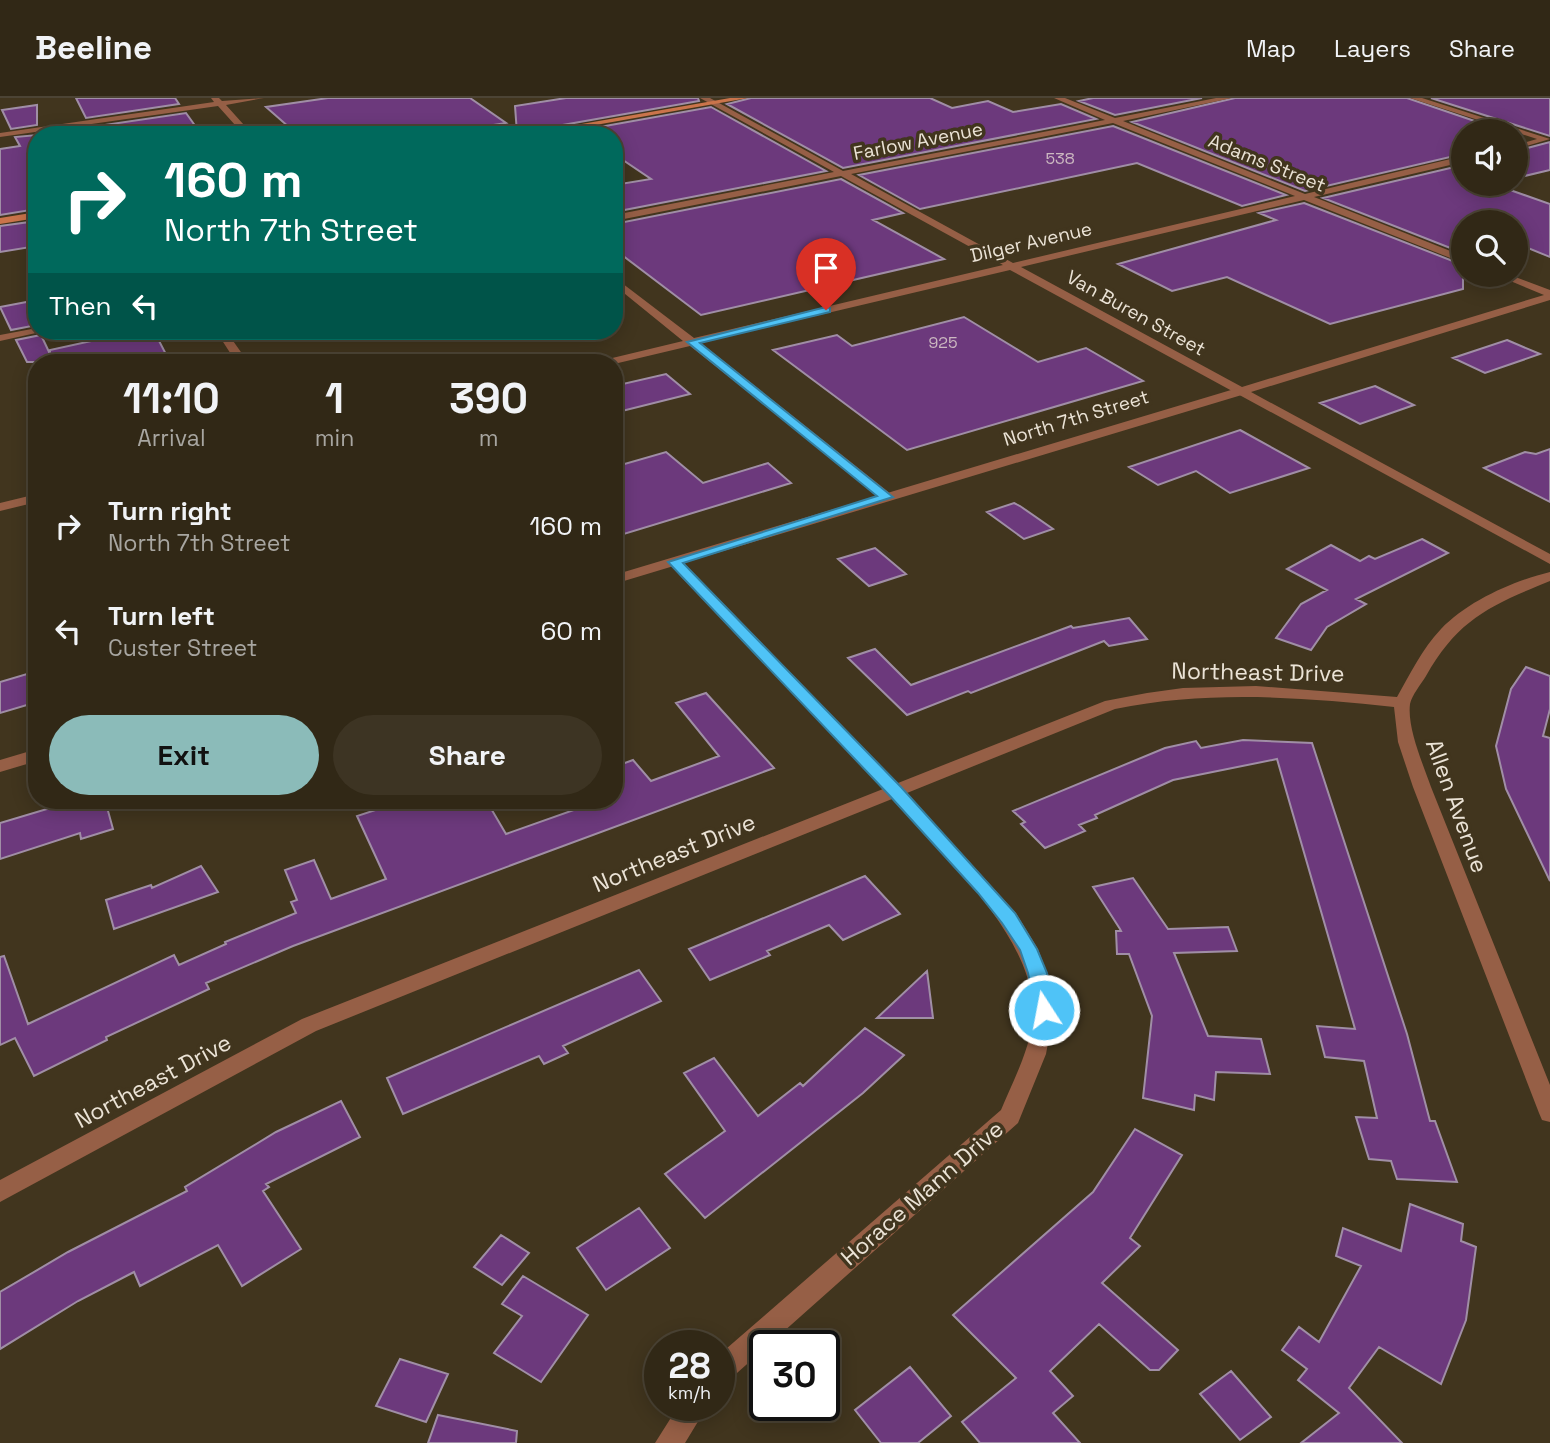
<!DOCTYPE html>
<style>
body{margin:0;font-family:"Space Grotesk",sans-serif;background:#3d3423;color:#f1f3f6;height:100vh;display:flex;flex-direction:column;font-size:26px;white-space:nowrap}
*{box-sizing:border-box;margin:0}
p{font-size:23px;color:#a8a6a1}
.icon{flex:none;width:38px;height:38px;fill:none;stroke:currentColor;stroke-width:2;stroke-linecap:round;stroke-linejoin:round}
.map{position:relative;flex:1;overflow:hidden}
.side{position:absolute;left:28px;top:256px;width:595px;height:455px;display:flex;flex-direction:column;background:#312816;border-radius:28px;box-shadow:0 4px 18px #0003,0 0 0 2px #4c4435}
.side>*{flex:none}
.top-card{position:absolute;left:28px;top:28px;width:595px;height:214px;border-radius:28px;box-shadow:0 4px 18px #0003,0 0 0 2px #4c4435;background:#00695c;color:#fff;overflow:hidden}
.buttons{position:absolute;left:1451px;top:21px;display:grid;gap:14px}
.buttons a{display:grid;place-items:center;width:77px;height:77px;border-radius:50%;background:#312816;box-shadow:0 4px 18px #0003,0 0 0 2px #4c4435;font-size:35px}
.speed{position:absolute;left:644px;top:1232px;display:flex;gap:14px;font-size:35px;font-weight:700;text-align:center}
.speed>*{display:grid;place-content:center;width:91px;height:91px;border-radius:50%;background:#312816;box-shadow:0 4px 18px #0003,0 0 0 2px #4c4435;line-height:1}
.speed small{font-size:18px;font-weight:400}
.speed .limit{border:4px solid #111;border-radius:10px;background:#fff;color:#111}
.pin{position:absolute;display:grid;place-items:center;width:60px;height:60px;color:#fff;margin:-72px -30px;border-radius:50% 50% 50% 0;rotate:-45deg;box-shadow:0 0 7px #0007}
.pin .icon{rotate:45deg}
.me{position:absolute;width:77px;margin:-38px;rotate:349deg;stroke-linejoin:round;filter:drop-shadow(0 0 5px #0008)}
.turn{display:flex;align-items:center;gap:24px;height:147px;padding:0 21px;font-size:32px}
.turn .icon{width:91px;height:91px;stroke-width:2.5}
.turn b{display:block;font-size:49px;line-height:60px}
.then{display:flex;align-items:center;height:66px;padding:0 21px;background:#0003;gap:14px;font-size:26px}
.eta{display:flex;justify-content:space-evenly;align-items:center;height:119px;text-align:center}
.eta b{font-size:42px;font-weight:600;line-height:49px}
.action{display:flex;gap:14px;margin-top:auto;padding:14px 21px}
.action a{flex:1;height:80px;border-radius:42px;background:#8bbbb9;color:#111;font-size:28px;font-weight:600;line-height:80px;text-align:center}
.action a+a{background:#3d3423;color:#f1f3f6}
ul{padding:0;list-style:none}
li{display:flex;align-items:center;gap:21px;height:105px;padding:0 21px}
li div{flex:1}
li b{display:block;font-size:26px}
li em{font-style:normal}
header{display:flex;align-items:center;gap:42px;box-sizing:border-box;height:98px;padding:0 35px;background:#312816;border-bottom:2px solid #4c4435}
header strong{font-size:33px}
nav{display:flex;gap:38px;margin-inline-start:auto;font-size:24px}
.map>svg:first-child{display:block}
.building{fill:#6c397c;stroke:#a08ea6;stroke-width:2}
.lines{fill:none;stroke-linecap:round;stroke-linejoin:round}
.minor{fill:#965f46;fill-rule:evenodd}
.tertiary{fill:#965f46;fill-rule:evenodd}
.secondary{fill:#ca744b;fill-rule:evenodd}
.route{fill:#4fc3f7;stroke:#337fa1;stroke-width:2}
.labels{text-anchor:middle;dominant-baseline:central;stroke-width:7;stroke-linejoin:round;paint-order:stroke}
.far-number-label{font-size:16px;fill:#cbb8c0}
.far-street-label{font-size:19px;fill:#ebe3d6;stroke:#41351e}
.street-label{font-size:23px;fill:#ebe3d6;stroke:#41351e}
</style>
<header>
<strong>Beeline</strong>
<nav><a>Map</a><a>Layers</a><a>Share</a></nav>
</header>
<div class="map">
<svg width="1550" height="1345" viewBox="0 0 1550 1345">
<rect width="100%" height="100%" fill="#41351e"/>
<path class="building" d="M76,0H175L179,6L86,20Z
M328,0H470L506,25L430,37H298L266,9Z
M566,0H698L699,3L517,35L515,8Z
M751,0H930L952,10L988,3L1013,14L1061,6L1096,21L843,70L727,6Z
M1093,0H1202L1115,17L1079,3Z
M1235,0H1407L1504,33H1463V56L1305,93L1132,24Z
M1431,0H1550V38Z
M37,7V27L11,31L2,12Z
M711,9L826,73L614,114V87L651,81L614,56V37H555Z
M186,15L196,29L144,37H95L91,29Z
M1113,28L1286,97L1242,108L1137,65L920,111L859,77Z
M37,37V111L0,117V51L20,48L15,39Z
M1550,44V72L1516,80V53Z
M1463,67V86H1493L1550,106V159L1516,145V124H1463V155L1323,100Z
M841,81L903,115L873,122L944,161L701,217L614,151V126Z
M1304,105L1463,167V191L1330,226L1227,179L1172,193L1118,166L1276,122L1259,115Z
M37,123V148L0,154V128Z
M37,202V227L11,232L0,209Z
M964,219L1038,264L1086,250L1143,283L907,352L773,252L837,237L852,248Z
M137,233H145L148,238L156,237L170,264H27L16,242L41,237L50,256V252Z
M1507,242L1540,256L1485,275L1453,260Z
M666,276L690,296L614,315V288Z
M1375,288L1414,307L1360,326L1320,305Z
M1240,332L1309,370L1230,395L1196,373L1158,387L1129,369Z
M1550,351V404L1484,370L1525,354L1536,356Z
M666,354L703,385L768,365L791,385L614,439V369Z
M1014,405L1020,408L1053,431L1024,441L987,414Z
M1422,441L1448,455L1356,501L1366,506L1327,529L1311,552L1276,540L1301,506L1327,492L1287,471L1331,447L1360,463L1369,458L1375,461Z
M875,450L906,476L869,488L838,461Z
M1129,520L1147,541L1109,548L1104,543L971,595L968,593L907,617L848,560L875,551L911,587L1071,528L1073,530Z
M1526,569L1550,578V611L1543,638L1550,640V783L1506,691L1496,648L1511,591Z
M37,573V604L0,615V584Z
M706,595L774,670L293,848L206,885L209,891L106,939L107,942L34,978L15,940L0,947V859L4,858L28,926L174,857L179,867L226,846L225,844L296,815L291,804L297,802L285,772L314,762L331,801L386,781L357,718L406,702H486L506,736L602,702H614V669L633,662L651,683L719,658L676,605Z
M1243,642L1312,645L1407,936L1430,1023H1435L1457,1084L1397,1081L1391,1063L1369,1061L1356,1019L1377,1020L1364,963L1325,959L1317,928L1355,931L1277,661L1173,682L1095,717L1097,720L1079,727L1085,733L1045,750L1021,726L1025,724L1013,713L1165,650L1196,643L1201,650Z
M77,702H105L113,731L81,741L80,735L0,761V725Z
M201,768L218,794L114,831L106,802L151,787L152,790Z
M865,778L900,816L843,842L829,827L767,853L770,857L710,882L689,851Z
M1133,780L1168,831L1228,829L1237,853L1174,855L1208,938L1261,941L1270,976L1216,974L1214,1002L1195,997L1194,1012L1143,1000L1152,918L1129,856H1117L1116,833H1121L1120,831L1093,789Z
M639,872L661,903L563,948L568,955L544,966L539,958L403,1016L387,980Z
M927,873L933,920H877Z
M865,930L904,957L863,995L705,1120L665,1076L725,1033L684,975L714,960L758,1018L800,985L803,988Z
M341,1003L360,1039L266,1086L269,1089L263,1093L301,1151L242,1188L218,1147L140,1188L134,1174L78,1203L0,1251V1194L68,1154L187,1093L185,1089L276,1034Z
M1135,1031L1182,1057L1130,1140L1140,1148L1102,1185L1178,1252L1159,1272H1150L1099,1226L1050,1273L1073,1298L1053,1315L1080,1345H980L962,1324L1016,1280L953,1217L1093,1094Z
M1410,1106L1463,1126L1461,1143L1476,1149L1466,1222L1441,1286L1379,1249L1349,1290L1402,1345H1301L1339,1315L1298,1282L1307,1271L1282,1252L1299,1229L1319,1244L1361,1168L1336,1158L1343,1130L1401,1153Z
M639,1110L670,1150L606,1192L577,1150Z
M501,1137L529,1155L502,1187L474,1169Z
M523,1178L588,1217L541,1284L494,1255L522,1218L502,1206Z
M400,1261L448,1276L426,1324L376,1308Z
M910,1269L951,1318L918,1345H881L855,1312Z
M1231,1273L1271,1319L1240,1342L1200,1296Z
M438,1317L517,1333L516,1345H428Z"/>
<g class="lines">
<path class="minor" d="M211,0H219L222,3L264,0L226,7L253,37H244L218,8L0,39V35L214,4Z
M700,0H710L843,73L1105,22L1054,0H1065L1115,20L1216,0H1232L1123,23L1305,96L1463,58V64L1314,99L1463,158V165L1304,102L1021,169L1242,289L1544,197L1496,177H1510L1550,192V202L1251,294L1550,456V466L1010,172L701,245L891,396V402L886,403L690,248L614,266L602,264L604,262L683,243L614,187V179L694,240L1003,167L841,78L614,123V117L834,74ZM1113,25L1295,98L1013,165L851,76Z
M1410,0H1422L1550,41L1516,51V47L1537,41Z
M37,230V233H45L0,243V237Z
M216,233H226L248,264H236Z
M37,396V404L0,413V405Z
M675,460L680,461L898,685L1105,603L1147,595L1183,590L1256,588L1397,599C1410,576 1422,551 1441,531C1468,503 1513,483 1550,474V483C1491,507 1458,521 1426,578C1421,586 1412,597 1410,606C1407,630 1423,666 1431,689L1550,987V1024L1542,1022L1539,1015L1413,689L1398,644L1394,609C1301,599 1208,592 1115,611L907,695L1016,815L1038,851L1047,875L1054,912L1046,956L1018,1025L728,1283L719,1287V1257L1001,1012C1013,983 1035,942 1033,910C1029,833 942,757 892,701L316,933L0,1104V1082L302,921L883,691L670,467L668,464L670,461Z
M679,1307H708L685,1345H655Z"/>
<path class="tertiary" d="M1241,289L1245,290V296L614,486V477Z
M37,651V663L0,674V662Z"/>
<path class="secondary" d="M730,0H748L539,37H519Z
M37,114V120L0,126V120Z"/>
</g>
<path class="route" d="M826,209L830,210V214L700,245L893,399L683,465L901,689L1015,815L1037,851L1047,875L1054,912L1051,917L1044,920L1037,917L1035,912L1028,875L1020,852L1002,825L978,795L889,697L668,464L877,398L687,244Z"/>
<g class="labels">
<g class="far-number-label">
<text x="1060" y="60">538</text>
<text x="943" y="244">925</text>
</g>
<g class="far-street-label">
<text transform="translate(918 43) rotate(-11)">Farlow Avenue</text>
<text transform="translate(1267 65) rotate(22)">Adams Street</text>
<text transform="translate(1031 144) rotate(-13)">Dilger Avenue</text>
<text transform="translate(1136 215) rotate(29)">Van Buren Street</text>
<text transform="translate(1076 320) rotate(-17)">North 7th Street</text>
</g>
<g class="street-label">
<text transform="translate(1258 574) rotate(1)">Northeast Drive</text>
<text transform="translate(1457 708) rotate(70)">Allen Avenue</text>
<text transform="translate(674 755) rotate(-22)">Northeast Drive</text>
<text transform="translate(153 983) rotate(-28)">Northeast Drive</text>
<text transform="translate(922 1095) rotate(-41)">Horace Mann Drive</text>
</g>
</g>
</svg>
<div class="buttons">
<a><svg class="icon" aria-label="sound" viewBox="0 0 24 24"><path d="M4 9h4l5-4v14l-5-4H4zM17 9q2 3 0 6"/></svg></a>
<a><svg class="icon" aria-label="search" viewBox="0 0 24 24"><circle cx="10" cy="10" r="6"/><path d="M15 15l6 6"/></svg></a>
</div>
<div class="speed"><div>28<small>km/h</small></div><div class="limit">30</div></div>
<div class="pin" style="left:826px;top:212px;background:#d93025"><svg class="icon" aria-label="arrive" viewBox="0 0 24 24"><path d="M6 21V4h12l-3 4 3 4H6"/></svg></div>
<svg class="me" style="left:1044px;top:912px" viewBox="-20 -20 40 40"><circle r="17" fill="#4fc3f7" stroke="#fff" stroke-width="3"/><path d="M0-11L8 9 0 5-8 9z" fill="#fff"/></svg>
<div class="top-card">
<div class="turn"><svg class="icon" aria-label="right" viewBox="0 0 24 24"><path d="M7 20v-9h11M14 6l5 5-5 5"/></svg><div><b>160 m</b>North 7th Street</div></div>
<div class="then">Then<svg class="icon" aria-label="left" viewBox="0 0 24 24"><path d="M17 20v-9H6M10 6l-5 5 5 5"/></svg></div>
</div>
<section class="side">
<div class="eta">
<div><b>11:10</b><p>Arrival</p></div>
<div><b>1</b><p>min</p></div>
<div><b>390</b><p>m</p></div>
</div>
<ul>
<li><svg class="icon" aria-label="right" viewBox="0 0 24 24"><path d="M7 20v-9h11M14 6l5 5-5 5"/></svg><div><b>Turn right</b><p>North 7th Street</p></div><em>160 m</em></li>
<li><svg class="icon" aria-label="left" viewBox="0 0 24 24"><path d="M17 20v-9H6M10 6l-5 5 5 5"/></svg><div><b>Turn left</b><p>Custer Street</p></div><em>60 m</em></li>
</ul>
<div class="action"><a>Exit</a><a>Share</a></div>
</section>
</div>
